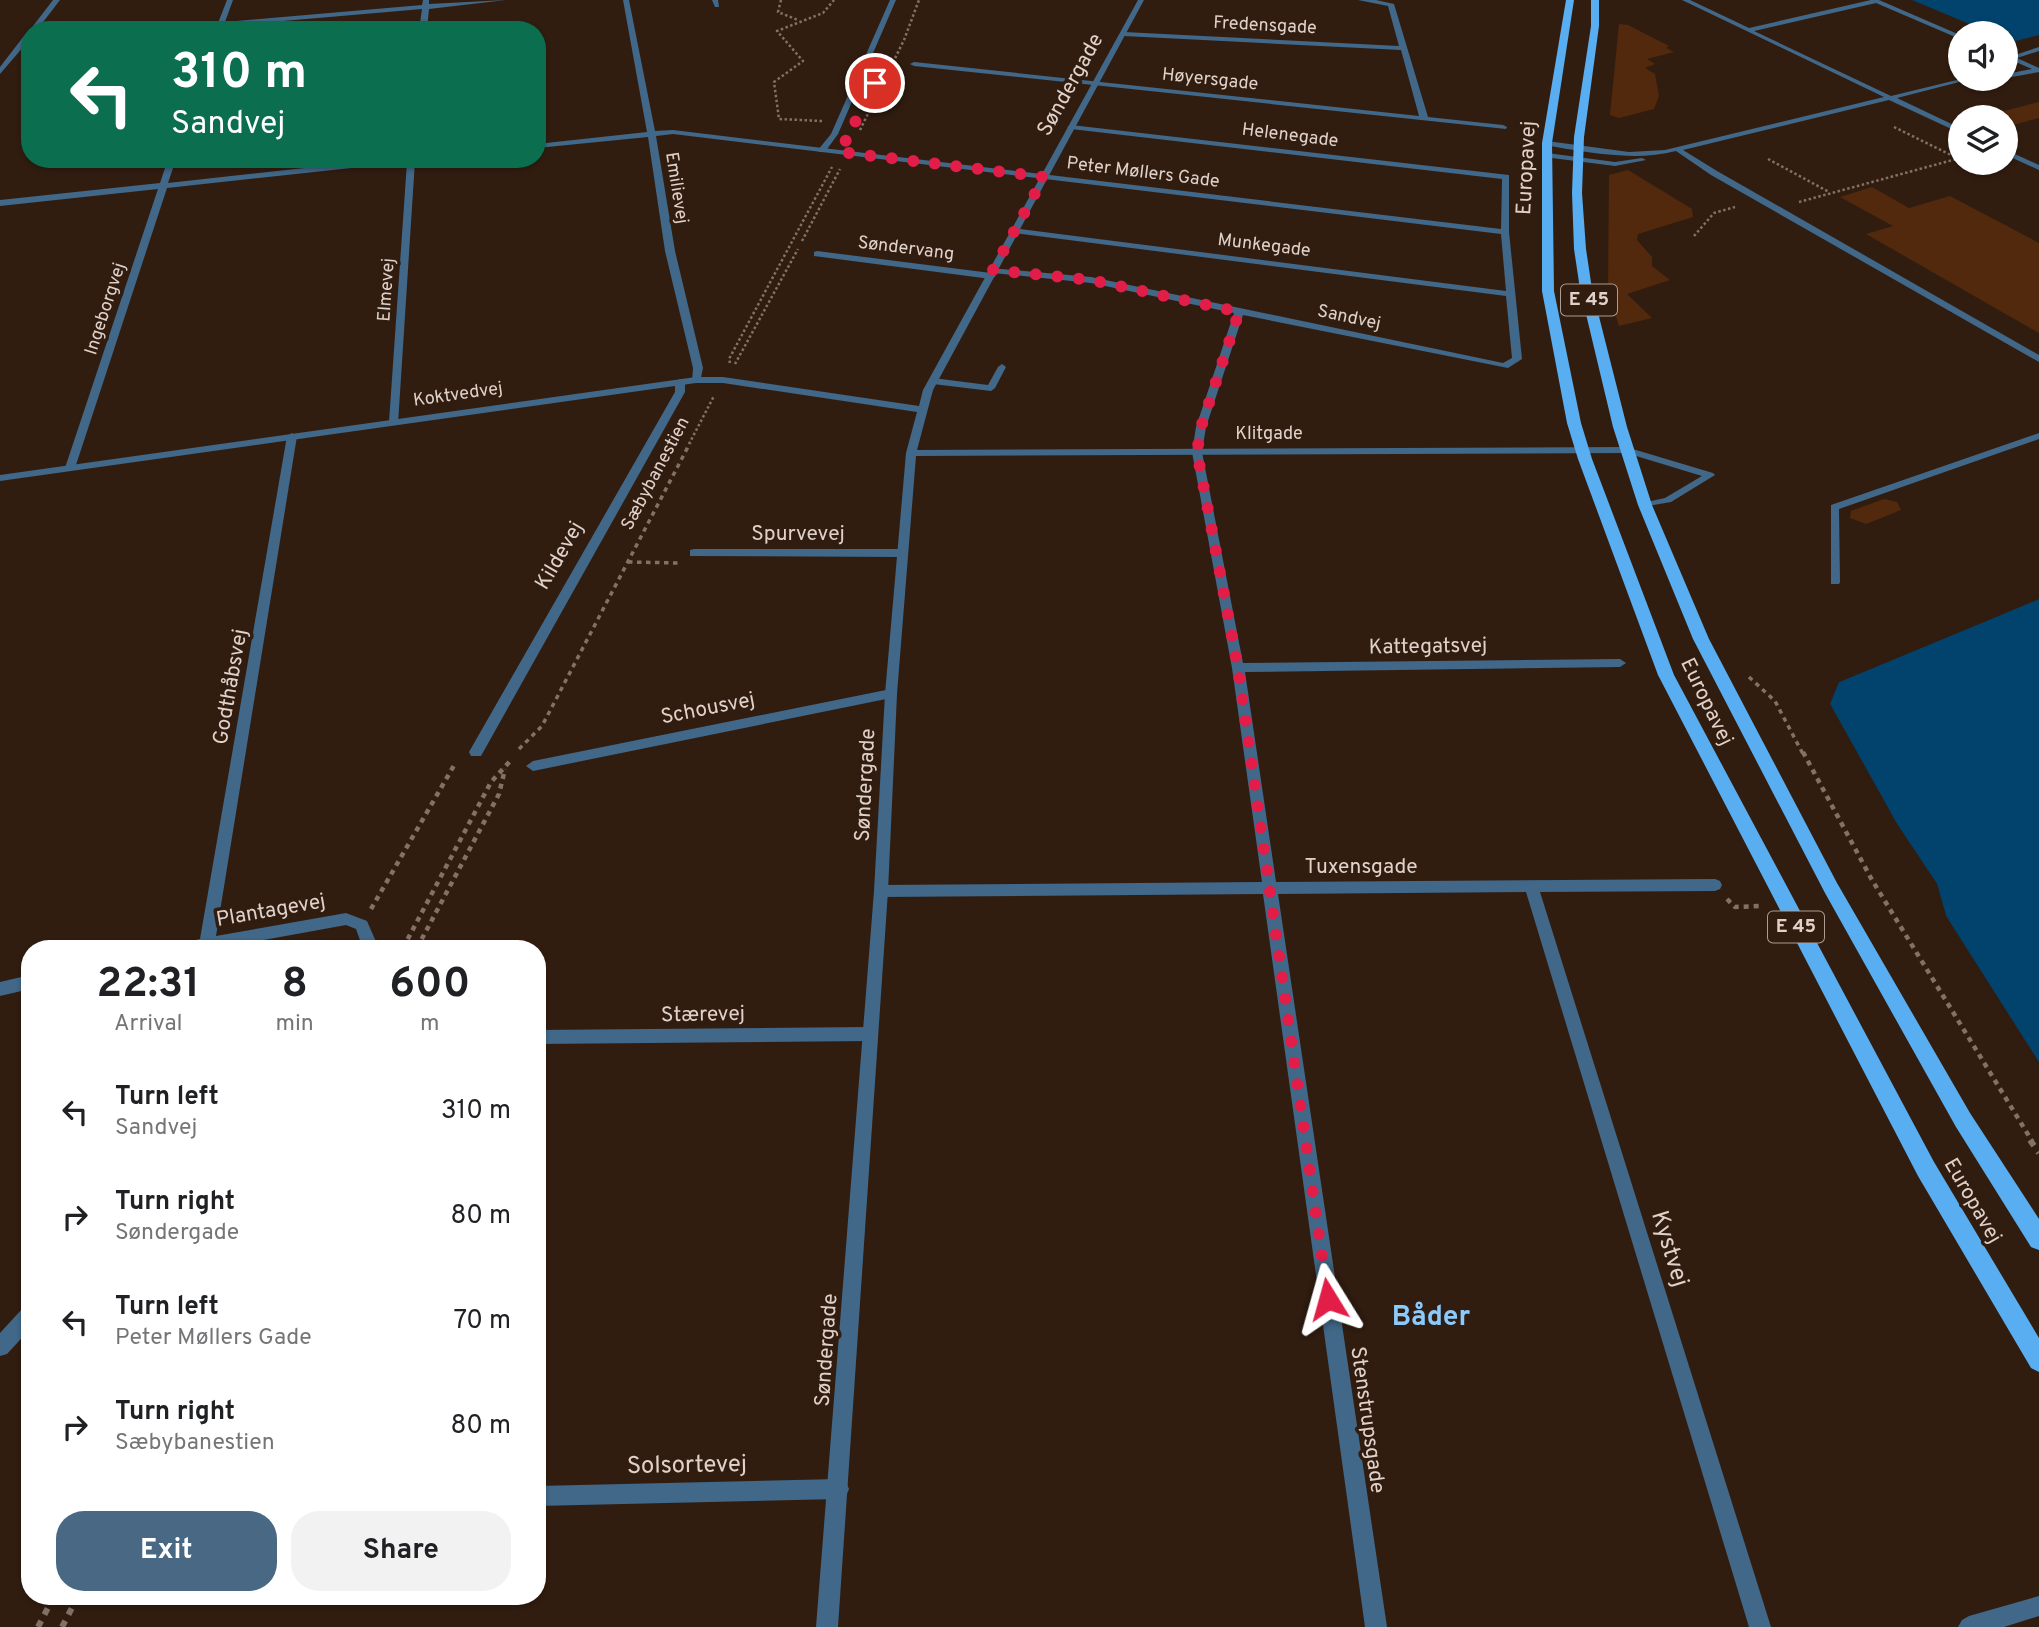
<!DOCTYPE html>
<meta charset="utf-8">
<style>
body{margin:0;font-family:Overpass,sans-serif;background:#f2f2f2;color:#202124;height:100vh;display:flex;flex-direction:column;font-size:26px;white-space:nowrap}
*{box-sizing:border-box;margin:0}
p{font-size:23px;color:#757577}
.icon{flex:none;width:38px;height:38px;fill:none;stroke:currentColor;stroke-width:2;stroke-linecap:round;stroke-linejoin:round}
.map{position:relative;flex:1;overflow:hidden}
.details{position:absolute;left:21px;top:940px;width:525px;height:665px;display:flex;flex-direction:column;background:#fff;border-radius:28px;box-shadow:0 2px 5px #0004}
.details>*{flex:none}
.guide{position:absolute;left:21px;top:21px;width:525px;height:147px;border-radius:28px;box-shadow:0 2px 5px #0004;background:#0b6e4f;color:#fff;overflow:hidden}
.fabs{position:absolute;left:1948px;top:21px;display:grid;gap:14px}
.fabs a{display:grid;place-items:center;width:70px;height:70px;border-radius:50%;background:#fff;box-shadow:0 2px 5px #0004;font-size:35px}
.pin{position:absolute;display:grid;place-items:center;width:60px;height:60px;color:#fff;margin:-30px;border:4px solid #fff;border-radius:50%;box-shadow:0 2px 7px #0007}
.me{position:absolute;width:77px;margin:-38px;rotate:352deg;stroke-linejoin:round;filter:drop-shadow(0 0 5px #0008)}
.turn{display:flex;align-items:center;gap:24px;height:147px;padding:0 35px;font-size:32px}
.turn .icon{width:91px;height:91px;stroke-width:2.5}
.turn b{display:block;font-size:49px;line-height:60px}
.eta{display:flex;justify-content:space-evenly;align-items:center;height:119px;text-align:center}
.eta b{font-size:42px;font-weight:700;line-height:49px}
.button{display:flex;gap:14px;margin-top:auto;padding:14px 35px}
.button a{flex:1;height:80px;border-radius:28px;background:#486883;color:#fff;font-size:28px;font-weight:700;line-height:80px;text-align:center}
.button a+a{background:#f2f2f2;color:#202124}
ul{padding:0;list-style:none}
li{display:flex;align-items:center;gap:21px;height:105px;padding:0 35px}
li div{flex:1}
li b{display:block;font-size:26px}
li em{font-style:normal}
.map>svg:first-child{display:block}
.green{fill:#52290c}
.water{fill:#01436c}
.pier{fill:#311d10}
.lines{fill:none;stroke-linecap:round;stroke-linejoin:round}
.path-far3{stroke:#837167;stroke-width:2.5;stroke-dasharray:2.5 2.5;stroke-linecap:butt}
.path-far2{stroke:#837167;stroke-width:3.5;stroke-dasharray:4.5 4.5;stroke-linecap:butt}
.path-far1{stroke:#837167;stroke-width:4.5;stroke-dasharray:5 5;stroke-linecap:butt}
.path{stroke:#837167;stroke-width:6;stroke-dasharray:7 7;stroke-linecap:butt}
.service{fill:#416888;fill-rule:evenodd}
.minor{fill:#416888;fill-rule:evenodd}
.tertiary{fill:#416888;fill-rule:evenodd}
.primary{fill:#58aef1;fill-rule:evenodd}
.route{stroke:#e11d48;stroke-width:12;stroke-dasharray:0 21.6}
.labels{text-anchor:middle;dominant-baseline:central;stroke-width:7;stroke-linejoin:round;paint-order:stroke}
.far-street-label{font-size:18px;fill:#e0d2ca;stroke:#311d10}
.shield{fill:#311d10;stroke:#ac9c92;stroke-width:2}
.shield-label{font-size:19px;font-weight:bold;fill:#e0d2ca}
.street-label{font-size:21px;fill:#e0d2ca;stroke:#311d10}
.near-street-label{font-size:24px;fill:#e0d2ca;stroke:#311d10}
.near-quarter-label{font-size:28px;font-weight:bold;fill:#89caff;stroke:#311d10}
</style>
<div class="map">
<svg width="2039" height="1627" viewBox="0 0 2039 1627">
<rect width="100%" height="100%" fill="#311d10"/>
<path class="green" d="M1619,24L1628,25L1669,46L1666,48L1674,52L1647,59L1655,64L1645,68L1655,74L1659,96L1654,109L1619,118L1610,115Z
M2039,102V118L2006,127V117H1981Z
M1628,170L1692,209L1693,217L1638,234L1637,240L1652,257V266L1670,280L1627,294L1652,318L1619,326L1608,292L1609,175Z
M1872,187L1909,208L1950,196L2039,243V333L1866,234L1893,226L1840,197Z
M1884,499L1897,502L1901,510L1866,524L1850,518L1851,511Z"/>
<path class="water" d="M1912,0H2039V35L2012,42L2006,39V33H1991Z
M2039,599V1062L1946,916L1937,884L1897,824L1830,704L1839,682Z"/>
<path class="pier" d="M2039,595V599L1984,622L1839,682L1836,679Z
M1827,704H1830L1897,824L1937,884L1946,916L2039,1065L1943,918L1934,885L1894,826Z"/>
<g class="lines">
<path class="path-far3" d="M781,0L778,12L798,20
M822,121L779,119L774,82L803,61L777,31L823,13L834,0
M1894,127L1959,159
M860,130L904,40L919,0
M1768,159L1829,192
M1967,163L1983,171
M1799,202L1960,158
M1694,236L1714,213L1735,207
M802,241L840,169
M730,363L729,359L832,167
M735,364L798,249
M689,444L714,396"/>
<path class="path-far2" d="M628,562L679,563
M1749,677L1775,701L1803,754
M519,749L542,726L690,443"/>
<path class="path-far1" d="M1803,752L1872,880L2032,1141
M1727,899L1735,907L1760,906
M371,909L456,762
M388,944L419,945
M403,948L491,782L512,759
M417,948L499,794L505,769"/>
<path class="path" d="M2030,1140L2039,1153
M38,1627L54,1596
M62,1627L78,1596"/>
<path class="service" d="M712,0H718L719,7H715Z
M890,0H896L838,134L825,152H819L818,150L831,134Z
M1682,0H1690L1749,28L1871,0H1879L1960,35V39L1876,3L1754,31L1891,96L1961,79H1971L1897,98L1960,128V133L1889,100L1683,150L1717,171L2039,355V362L1711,175L1676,151C1634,162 1586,152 1544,145L1543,143L1547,141L1629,152L1665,150L1884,97Z
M2039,47V51L2017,58L2039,68V72L2006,78V74L2032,69L2011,60L2006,62V54L2012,56Z
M2006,150L2039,165V170L2006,155Z
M1547,153L1615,162L1642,158L1646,160L1615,166L1544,157V153Z
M1002,364L1006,367L995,388L991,391L933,384L929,381L933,378L988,385L998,367Z
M2039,433V439L1839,509L1840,582L1839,584H1831V505Z
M1626,447L1713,473L1715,475L1671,502L1642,507V503L1665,498L1702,476L1623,452L1621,450Z"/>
<path class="minor" d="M227,0H233L225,22L422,5L423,0H429V4L506,0L429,9L427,30H419L422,9L224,26L223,30H216L217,27L156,30L218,23Z
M623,0H629L655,131L673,130L1501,229L1502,179L1071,129L1067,127L1071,125L1509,175V232L1522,359L1508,368L1243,315L1206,427L1202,452L1243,663L1620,659L1626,663L1620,667L1245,672L1276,882L1715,879L1720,881L1722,885L1720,889L1715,891L1540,892L1771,1627H1749L1526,892L1278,894L1387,1627H1365L1263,894L881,897L876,895L874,891L876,887L881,885L1262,882L1232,668L1192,452L1196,427L1234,313L1091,283L993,273L990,272V268L1091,277L1503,363L1512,358L1506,296L1015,233L1011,230L1012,228L1506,291L1501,234L673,134L656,136L675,251L703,368L700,382H692L693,368L665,251L648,137L537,148V144L647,132Z
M1358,0H1376L1394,4L1428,117L1503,125L1507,127L1506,129L914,66L910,64L914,62L1419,116L1401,50L1124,36L1120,34L1124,32L1399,46L1388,6Z
M168,159H176L168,183L387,159H417L415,161L398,424L394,425L389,422L407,162L167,188L75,468L70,471L66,470L65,468L158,189L0,206V200L160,183Z
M817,251L991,273L996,276L991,279L814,256V252Z
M680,379L685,382V392L481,756H471L469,752L675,392V382Z
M292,433L297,436L216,936L346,913L367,921L377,944L374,948H359L361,943L356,929L346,925L219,948H180L182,943L200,939L287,436Z
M694,549H902L908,553L902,557L690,556V550Z
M891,689L897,694L896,697L533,771L526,766L533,761Z
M30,975V989L0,996V982Z
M869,1027L875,1029L877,1034L875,1039L869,1041L537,1044V1030Z
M30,1306V1329L7,1354L0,1356V1333L23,1308Z
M839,1479L846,1482L849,1489L846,1496L839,1499L537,1506V1486Z
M2039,1596V1616L2004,1627H1958L1962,1620L1969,1616Z"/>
<path class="tertiary" d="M53,0H60L37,30H30Z
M1138,0H1144L933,390L917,450L1626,447L1631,450L1626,453L916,456L897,694L888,891L838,1627H816L874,891L885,694L906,453L917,412L723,383H696L0,481V475L696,377H723L919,406L923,390Z
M27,32H30V39L0,74V67Z"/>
<path class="primary" d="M1566,0H1574L1552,143L1554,291L1581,423L1592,459L1674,675L1934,1162L2039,1338V1372L2031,1368L1918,1176L1658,675L1578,459L1567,423L1542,291V143Z
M1591,0H1599V26L1584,137L1582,193L1586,249L1592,289L1627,427L1652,505L1709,639L1837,883L1970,1113L2039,1219V1250L2031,1247L1956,1127L1825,893L1693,639L1638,505L1613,427L1580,289L1574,249L1572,193L1574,137L1591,26Z"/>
</g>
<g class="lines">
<path class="route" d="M875,83L840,152L1044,177L993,270L1091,280L1239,312L1201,427L1197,452L1238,668L1328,1299"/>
</g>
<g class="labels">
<g class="far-street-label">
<text transform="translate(1265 26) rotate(3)">Fredensgade</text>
<text transform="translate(1210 80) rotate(6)">Høyersgade</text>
<text transform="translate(1290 136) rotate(7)">Helenegade</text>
<text transform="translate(1143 173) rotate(7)">Peter Møllers Gade</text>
<text transform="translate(676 188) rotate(81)">Emilievej</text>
<text transform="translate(1264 246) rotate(7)">Munkegade</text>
<text transform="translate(906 249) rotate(7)">Søndervang</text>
<text transform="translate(387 290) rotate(-86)">Elmevej</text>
<text transform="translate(106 309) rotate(-72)">Ingeborgvej</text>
<text transform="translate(1349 318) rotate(12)">Sandvej</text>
<text transform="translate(458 395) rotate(-8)">Koktvedvej</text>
<text x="1269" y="434">Klitgade</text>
<text transform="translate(656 474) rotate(-62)">Sæbybanestien</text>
</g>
<g class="shield">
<rect x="1561" y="284.5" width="56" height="31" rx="5"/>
<rect x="1768" y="911.5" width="56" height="31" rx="5"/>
</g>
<g class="shield-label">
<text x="1589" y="300">E 45</text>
<text x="1796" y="927">E 45</text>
</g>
<g class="street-label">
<text transform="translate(1071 85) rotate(-61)">Søndergade</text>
<text transform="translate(1527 168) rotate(-87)">Europavej</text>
<text x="798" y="534">Spurvevej</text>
<text transform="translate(560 556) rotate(-60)">Kildevej</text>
<text transform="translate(1428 647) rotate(-1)">Kattegatsvej</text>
<text transform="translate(231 687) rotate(-80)">Godthåbsvej</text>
<text transform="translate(1706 702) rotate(64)">Europavej</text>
<text transform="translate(708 709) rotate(-11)">Schousvej</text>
<text transform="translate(866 785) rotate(-87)">Søndergade</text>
<text x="1361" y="867">Tuxensgade</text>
<text transform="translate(271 911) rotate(-10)">Plantagevej</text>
<text transform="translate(703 1015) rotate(-1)">Stærevej</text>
<text transform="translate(1972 1201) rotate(60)">Europavej</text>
<text transform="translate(827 1350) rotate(-86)">Søndergade</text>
<text transform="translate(1367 1420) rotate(82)">Stenstrupsgade</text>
</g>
<g class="near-street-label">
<text transform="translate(1669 1249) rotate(73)">Kystvej</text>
<text transform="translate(687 1466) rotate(-1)">Solsortevej</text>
</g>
<g class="near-quarter-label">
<text x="1431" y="1318">Båder</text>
</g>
</g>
</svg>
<div class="fabs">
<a><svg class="icon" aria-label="sound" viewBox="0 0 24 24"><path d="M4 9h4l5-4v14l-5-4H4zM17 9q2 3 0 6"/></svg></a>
<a><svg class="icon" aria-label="layers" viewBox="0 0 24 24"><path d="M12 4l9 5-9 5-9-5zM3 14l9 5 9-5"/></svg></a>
</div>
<div class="pin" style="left:875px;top:83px;background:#d93025"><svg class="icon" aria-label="arrive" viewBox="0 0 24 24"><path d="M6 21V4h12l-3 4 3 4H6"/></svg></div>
<svg class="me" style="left:1328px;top:1299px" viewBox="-20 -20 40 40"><path d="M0-17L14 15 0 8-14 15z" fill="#e11d48" stroke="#fff" stroke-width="4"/></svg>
<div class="guide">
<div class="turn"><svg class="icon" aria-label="left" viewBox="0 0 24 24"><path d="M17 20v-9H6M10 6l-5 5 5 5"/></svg><div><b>310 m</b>Sandvej</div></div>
</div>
<section class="details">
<div class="eta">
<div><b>22:31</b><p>Arrival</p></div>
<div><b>8</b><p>min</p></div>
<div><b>600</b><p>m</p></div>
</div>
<ul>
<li><svg class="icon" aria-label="left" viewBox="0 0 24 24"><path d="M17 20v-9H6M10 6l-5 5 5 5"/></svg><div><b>Turn left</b><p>Sandvej</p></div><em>310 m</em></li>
<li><svg class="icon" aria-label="right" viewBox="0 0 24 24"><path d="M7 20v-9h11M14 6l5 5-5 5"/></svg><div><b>Turn right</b><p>Søndergade</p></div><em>80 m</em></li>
<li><svg class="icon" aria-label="left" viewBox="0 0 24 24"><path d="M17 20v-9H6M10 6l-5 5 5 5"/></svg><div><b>Turn left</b><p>Peter Møllers Gade</p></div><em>70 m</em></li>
<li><svg class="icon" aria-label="right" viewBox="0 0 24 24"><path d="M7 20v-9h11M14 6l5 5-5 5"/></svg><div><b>Turn right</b><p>Sæbybanestien</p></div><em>80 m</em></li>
</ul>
<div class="button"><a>Exit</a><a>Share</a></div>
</section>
</div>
